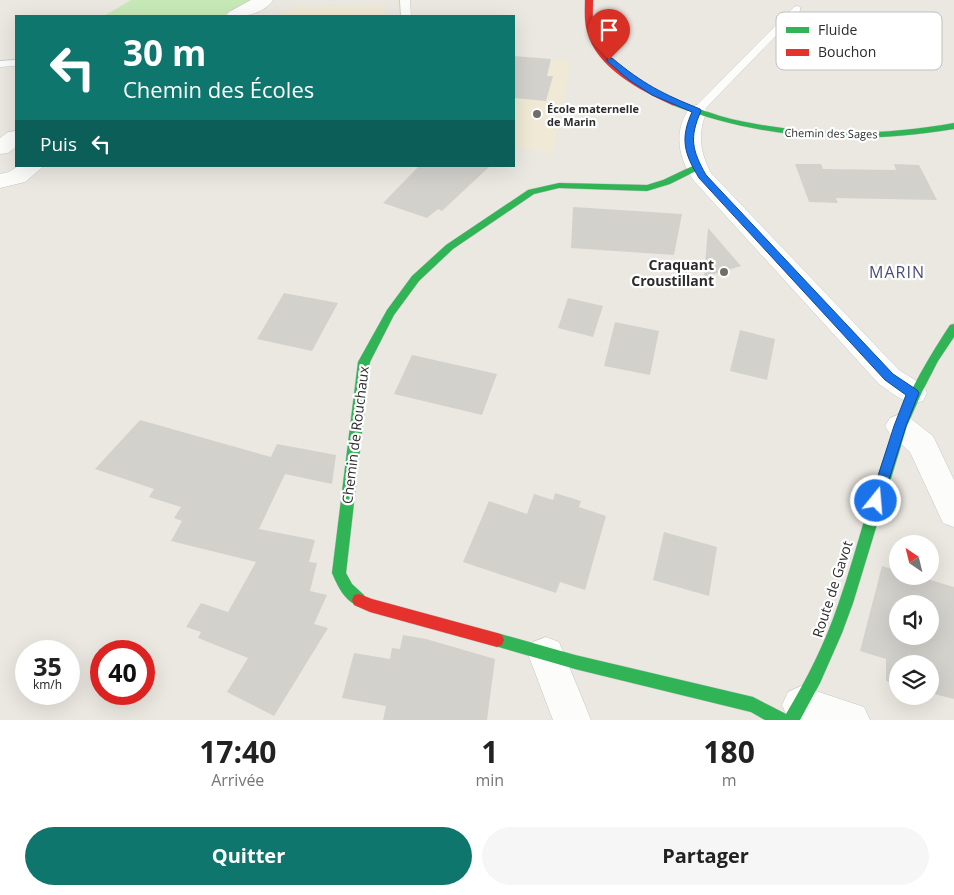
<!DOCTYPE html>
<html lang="fr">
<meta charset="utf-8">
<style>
body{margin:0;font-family:"Open Sans",sans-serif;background:#f6f6f6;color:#222;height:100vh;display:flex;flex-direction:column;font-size:19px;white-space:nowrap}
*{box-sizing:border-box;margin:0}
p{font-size:16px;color:#767676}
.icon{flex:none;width:28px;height:28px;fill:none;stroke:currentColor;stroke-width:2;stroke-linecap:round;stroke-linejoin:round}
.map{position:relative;height:720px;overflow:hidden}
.details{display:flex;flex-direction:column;background:#fff;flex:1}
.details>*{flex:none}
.guide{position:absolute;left:15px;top:15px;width:500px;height:152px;border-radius:0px;box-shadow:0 5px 20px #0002;background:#0f766e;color:#fff;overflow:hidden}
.needle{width:32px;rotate:325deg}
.fabs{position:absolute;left:889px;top:535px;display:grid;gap:10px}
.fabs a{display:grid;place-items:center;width:50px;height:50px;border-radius:50%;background:#fff;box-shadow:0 5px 20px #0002;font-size:25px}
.speed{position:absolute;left:15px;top:640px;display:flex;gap:10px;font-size:25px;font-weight:700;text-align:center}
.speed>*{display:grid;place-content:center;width:65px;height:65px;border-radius:50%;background:#fff;box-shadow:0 5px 20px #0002;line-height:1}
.speed small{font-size:12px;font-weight:400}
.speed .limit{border:8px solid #d22;background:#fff;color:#111}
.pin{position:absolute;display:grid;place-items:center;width:42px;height:42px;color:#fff;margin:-51px -21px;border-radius:50% 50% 50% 0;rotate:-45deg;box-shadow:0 0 5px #0007}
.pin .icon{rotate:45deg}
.me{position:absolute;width:55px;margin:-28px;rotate:17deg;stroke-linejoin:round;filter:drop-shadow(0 0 4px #0008)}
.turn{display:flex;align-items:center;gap:18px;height:105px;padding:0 25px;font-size:22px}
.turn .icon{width:65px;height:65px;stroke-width:2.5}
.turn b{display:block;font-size:35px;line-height:42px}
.then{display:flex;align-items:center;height:48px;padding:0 25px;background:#0003;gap:10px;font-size:19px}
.eta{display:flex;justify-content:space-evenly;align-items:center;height:85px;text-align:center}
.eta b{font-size:30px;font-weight:700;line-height:35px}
.primary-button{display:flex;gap:10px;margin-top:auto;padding:10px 25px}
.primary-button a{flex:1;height:58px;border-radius:30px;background:#0f766e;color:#fff;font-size:20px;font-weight:700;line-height:58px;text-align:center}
.primary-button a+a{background:#f6f6f6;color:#222}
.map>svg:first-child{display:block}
.education{fill:#efe9d5}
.green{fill:#c7e9b7}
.building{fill:#d3d1cc;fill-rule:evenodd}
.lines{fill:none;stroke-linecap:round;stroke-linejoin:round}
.lane-casing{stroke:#c8c7c7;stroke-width:1}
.street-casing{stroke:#c8c7c7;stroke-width:1}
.fast-casing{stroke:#c8c7c7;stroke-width:1}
.jam-casing{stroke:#c8c7c7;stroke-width:1}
.lane{fill:#fcfcfa;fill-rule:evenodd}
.street{fill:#fcfcfa;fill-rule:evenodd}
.fast{fill:#30b455;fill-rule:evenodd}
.jam{fill:#e5322d;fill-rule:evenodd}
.route{fill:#1a73e8;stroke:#114b97}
.poi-dot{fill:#6f6e6b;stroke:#fff;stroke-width:2}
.labels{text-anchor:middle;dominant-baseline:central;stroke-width:4.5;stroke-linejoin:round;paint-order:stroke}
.far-poi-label{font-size:11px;font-weight:bold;fill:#2c2c2c;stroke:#fff;text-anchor:start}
.far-street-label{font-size:11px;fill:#2c2c2c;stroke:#fff}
.poi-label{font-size:14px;font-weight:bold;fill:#2c2c2c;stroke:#fff;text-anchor:end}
.street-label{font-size:14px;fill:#2c2c2c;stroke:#fff}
.quarter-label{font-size:16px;letter-spacing:1px;fill:#484c82;stroke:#fff}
.key{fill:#fff;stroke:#c0c0c0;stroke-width:1}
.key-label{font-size:14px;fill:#2c2c2c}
</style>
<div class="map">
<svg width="954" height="720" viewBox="0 0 954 720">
<rect width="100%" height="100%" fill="#ebe8e1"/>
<path class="education" d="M385,5V16H277L295,7Z
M514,56L571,61L553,154L514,146Z"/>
<path class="green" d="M131,0H252L223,16H104Z"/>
<path class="building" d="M514,56L551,59L547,76H553L546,101L514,98Z
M795,164H821L823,169L896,170L894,164L919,165L937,200L836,198L838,203L809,202Z
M419,166H490L442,211L438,209L427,218L383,203Z
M573,207L682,214L674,255L571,248Z
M708,228L741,266L704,277Z
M284,293L338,303L312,351L257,339Z
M568,298L603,306L593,337L558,328Z
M615,322L659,331L650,375L604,366Z
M740,330L775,339L767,380L730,371Z
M412,355L497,374L482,415L394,394Z
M140,420L271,457L277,444L336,455L332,484L285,474L259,529L315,540L309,562L317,563L310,591L327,595L314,624L328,628L274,716L227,692L248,658L198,638L201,632L186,627L201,603L228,612L256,562L171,541L182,521L174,518L181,507L149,497L154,489L95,469Z
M555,493L581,501L579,507L606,516L585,590L560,582L556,593L463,562L489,501L527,514L534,494L553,500Z
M664,532L717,547L709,596L653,580Z
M882,566L898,571V576H917L954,587V699L930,693V664H898V684L886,681V659L860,651ZM898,604H930V636H898Z
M403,635L426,639L495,659L487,720H383L386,706L342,698L354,653L390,659L392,648L400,649Z"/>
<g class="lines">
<defs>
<path id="lane" d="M400,0H410L411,16H401Z
M797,6L800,7V11L701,113H693L691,111L693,109L794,7Z
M16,60V66L0,67V61Z"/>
<path id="street" d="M251,0H273C263,15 242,17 226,16L229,12Z
M697,105L704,107L707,111C697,133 700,152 711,173L899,370L923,385L927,393L923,401C905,406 894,394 879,384L694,181C678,158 673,131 690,107Z
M16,131V147L8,153L0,154V138L8,132Z
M18,166H44L25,182L0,188V174L9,172Z
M900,414L910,418L933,436L954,480V527L943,523L910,452L890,434L885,426L890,418Z
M546,637L559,642L591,720H553L528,654L533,642Z
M801,686L864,707L870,720H792L788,718L782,705L788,692Z"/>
<path id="fast" d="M672,101C683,100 698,109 708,112C724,118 740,121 756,124C822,136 888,135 954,123V129C856,145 765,140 672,105Z
M697,164L702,167L700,169L670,184L647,191L559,188L534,194L453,249L419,281L394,315L370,362L346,573L352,584L364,595L366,600L364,605L359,606C344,601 338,586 332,573L358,362L387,310L412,276L446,245L528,190L559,183L647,185L663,180Z
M954,324V337L938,361L922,392L907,426L853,603L842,633L820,683L800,720H765L751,712L575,669L492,645L490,640L492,635L497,633L575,655L753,697L786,714C807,679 825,643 838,605C859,546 872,483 896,425C910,389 929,357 950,325Z"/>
<path id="jam" d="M585,0H593C593,10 592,21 594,31C604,67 647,88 678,101V105H672C640,90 596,68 587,31C584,21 585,10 585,0Z
M359,594L372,599L497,633L502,635L504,640L502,645L497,647L370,612L354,605L352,600L354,595Z"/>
</defs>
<use href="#lane" class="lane-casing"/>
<use href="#street" class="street-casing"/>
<use href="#fast" class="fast-casing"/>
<use href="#jam" class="jam-casing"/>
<use href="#lane" class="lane"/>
<use href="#street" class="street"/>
<use href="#fast" class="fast"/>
<use href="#jam" class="jam"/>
</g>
<path class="route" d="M607,58H612C643,84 663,94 700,109L701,111C689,138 692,150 706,175L893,374L917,390L919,393L906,426L881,505L876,507L872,505L870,501L894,426L906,395L885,380L699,178C684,153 680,139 692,112L652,95L629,80L607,61Z"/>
<g class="poi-dot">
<circle cx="537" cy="114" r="5"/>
<circle cx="724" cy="272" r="5"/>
</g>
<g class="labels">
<g class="far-poi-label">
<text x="547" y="108">École maternelle<tspan x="547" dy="13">de Marin</tspan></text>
</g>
<g class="far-street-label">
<text transform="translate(831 133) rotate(1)">Chemin des Sages</text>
</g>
<g class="poi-label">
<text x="714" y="264">Craquant<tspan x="714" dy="16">Croustillant</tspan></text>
</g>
<g class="street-label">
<text transform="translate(355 435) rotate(-83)">Chemin de Rouchaux</text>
<text transform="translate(832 589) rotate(-72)">Route de Gavot</text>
</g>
<g class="quarter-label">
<text x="897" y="272">MARIN</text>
</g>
</g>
<rect x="776" y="12" width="166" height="58" rx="8" class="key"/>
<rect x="786" y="27" width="23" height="6" fill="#30b455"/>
<rect x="786" y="49" width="23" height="7" fill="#e5322d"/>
<g class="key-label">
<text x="818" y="35">Fluide</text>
<text x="818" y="57">Bouchon</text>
</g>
</svg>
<div class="fabs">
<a><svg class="needle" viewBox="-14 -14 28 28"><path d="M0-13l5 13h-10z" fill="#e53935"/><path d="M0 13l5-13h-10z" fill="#767676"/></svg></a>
<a><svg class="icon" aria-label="sound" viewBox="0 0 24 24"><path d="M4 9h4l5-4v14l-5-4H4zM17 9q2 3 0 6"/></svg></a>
<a><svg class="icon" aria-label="layers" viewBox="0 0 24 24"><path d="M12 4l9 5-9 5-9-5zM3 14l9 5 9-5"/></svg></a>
</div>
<div class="speed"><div>35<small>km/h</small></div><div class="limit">40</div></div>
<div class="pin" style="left:609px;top:60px;background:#d93025"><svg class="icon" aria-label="arrive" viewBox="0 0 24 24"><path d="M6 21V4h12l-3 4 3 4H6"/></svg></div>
<svg class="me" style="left:876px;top:501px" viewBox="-20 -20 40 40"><circle r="17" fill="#1a73e8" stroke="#fff" stroke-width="3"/><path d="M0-11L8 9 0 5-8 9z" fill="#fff"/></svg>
<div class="guide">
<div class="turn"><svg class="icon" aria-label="left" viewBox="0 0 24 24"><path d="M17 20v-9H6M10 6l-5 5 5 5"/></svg><div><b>30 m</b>Chemin des Écoles</div></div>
<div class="then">Puis<svg class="icon" aria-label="left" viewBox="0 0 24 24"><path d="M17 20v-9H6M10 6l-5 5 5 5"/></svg></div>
</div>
</div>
<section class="details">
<div class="eta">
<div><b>17:40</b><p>Arrivée</p></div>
<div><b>1</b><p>min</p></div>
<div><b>180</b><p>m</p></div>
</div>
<div class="primary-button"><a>Quitter</a><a>Partager</a></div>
</section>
